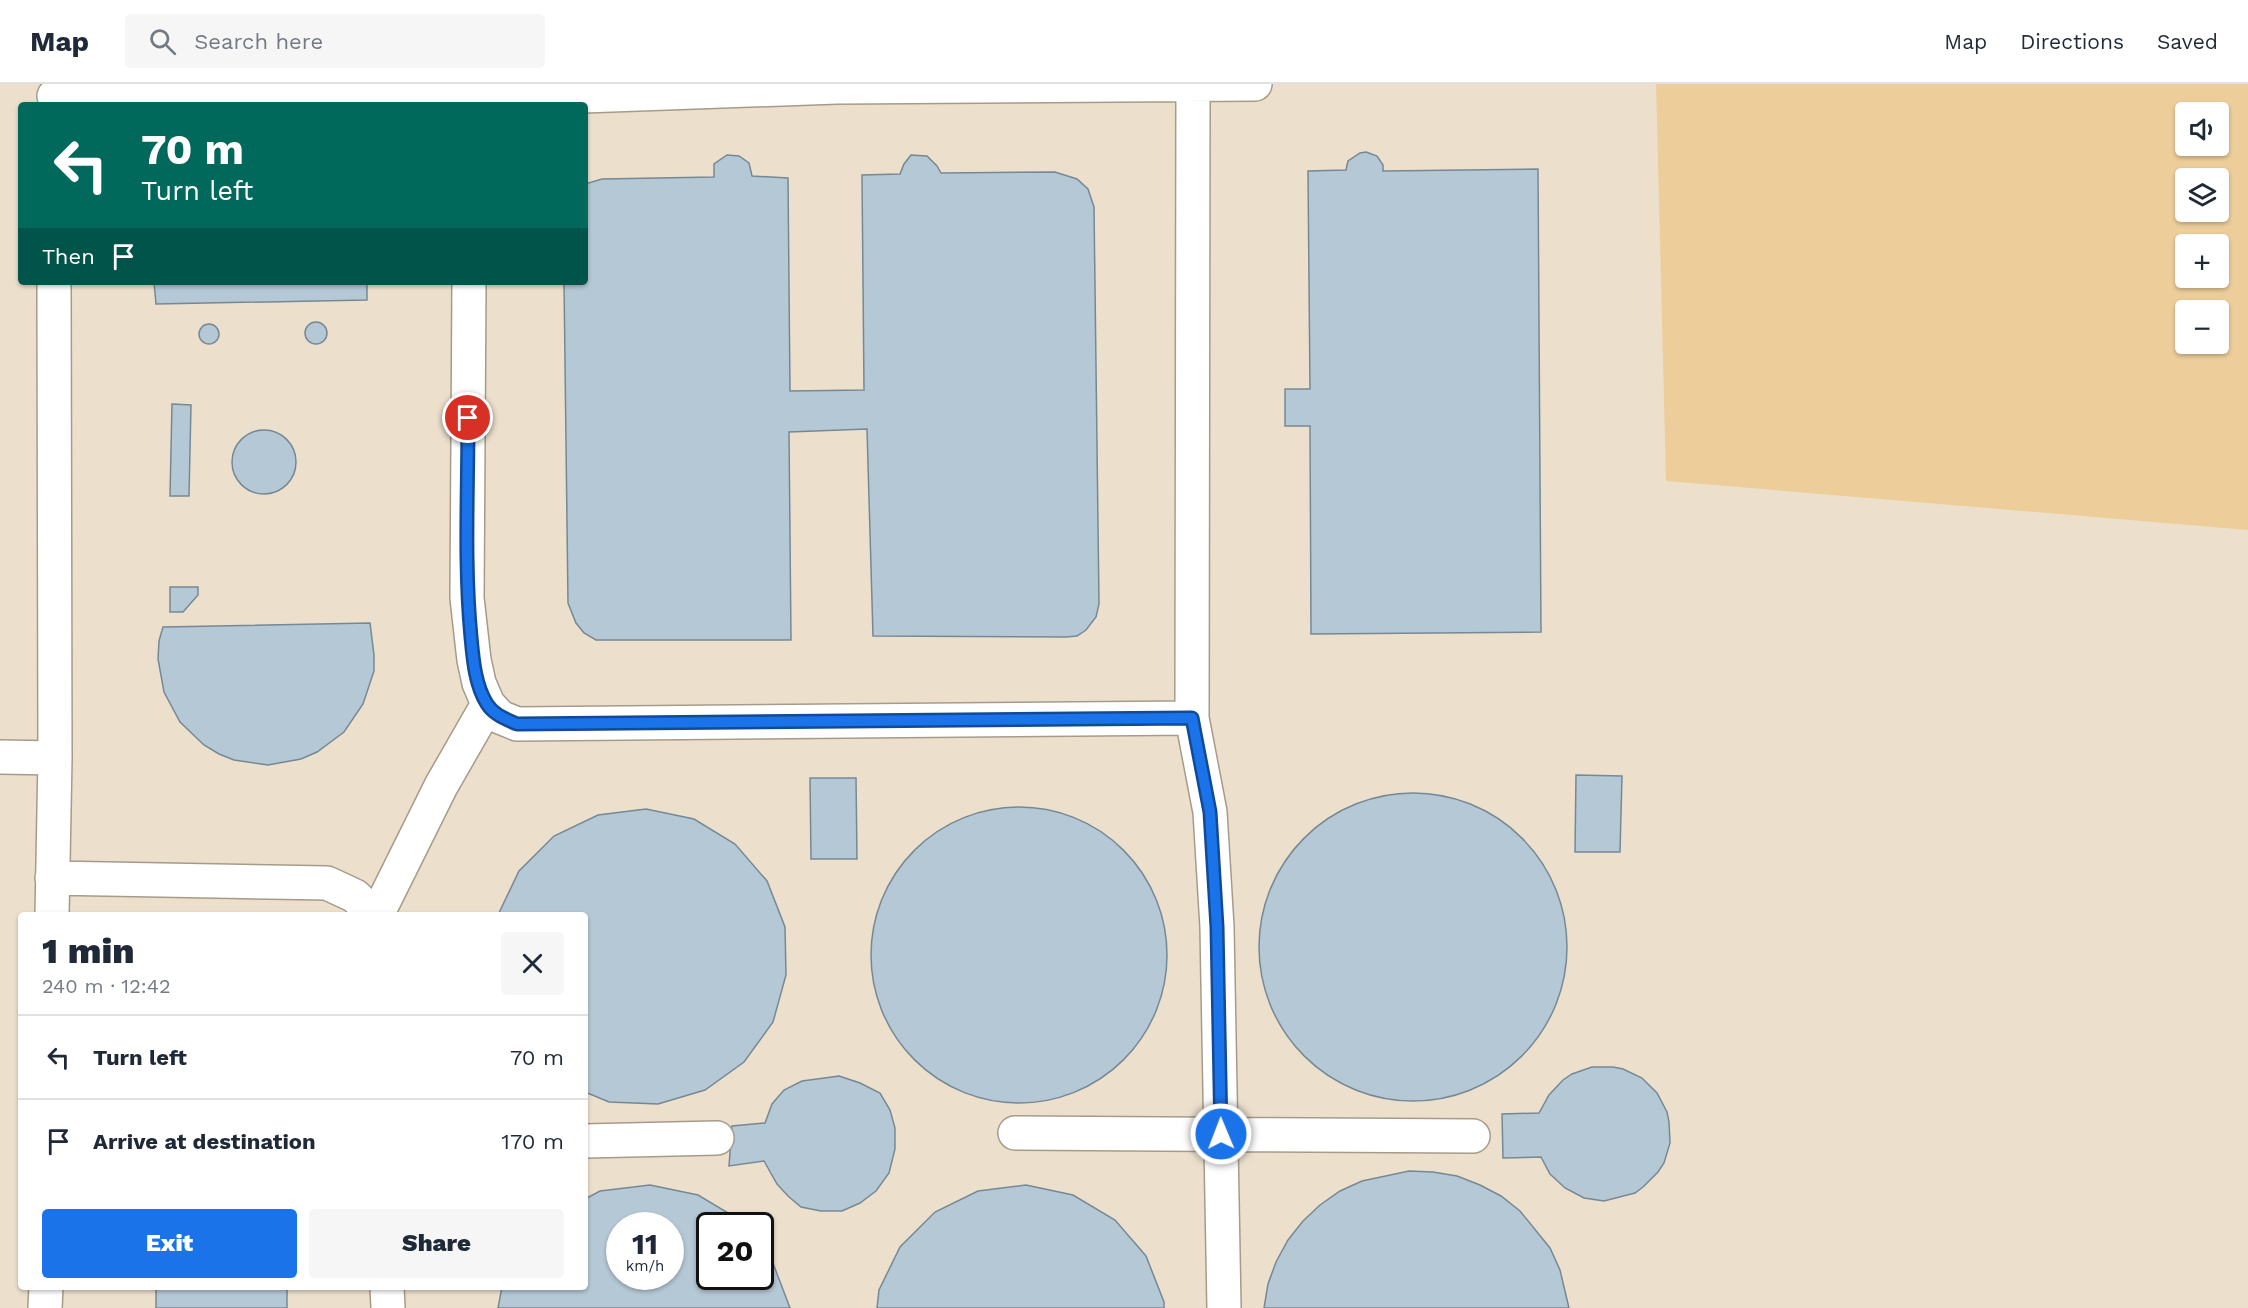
<!DOCTYPE html>
<meta charset="utf-8">
<style>
body{margin:0;font-family:"Work Sans",sans-serif;background:#f6f6f7;color:#1f2937;height:100vh;display:flex;flex-direction:column;font-size:22px;white-space:nowrap}
*{box-sizing:border-box;margin:0}
p{font-size:20px;color:#747a83}
.icon{flex:none;width:33px;height:33px;fill:none;stroke:currentColor;stroke-width:2;stroke-linecap:round;stroke-linejoin:round}
.map{position:relative;flex:1;overflow:hidden}
.sheet{position:absolute;left:18px;top:828px;width:570px;height:378px;display:flex;flex-direction:column;background:#fff;border-radius:6px;box-shadow:0 2px 4px #0004}
.sheet>*{flex:none}
.hud{position:absolute;left:18px;top:18px;width:570px;height:183px;border-radius:6px;box-shadow:0 2px 4px #0004;background:#00695c;color:#fff;overflow:hidden}
.fabs{position:absolute;left:2175px;top:18px;display:grid;gap:12px}
.fabs a{display:grid;place-items:center;width:54px;height:54px;border-radius:6px;background:#fff;box-shadow:0 2px 4px #0004;font-size:30px}
.speed{position:absolute;left:606px;top:1128px;display:flex;gap:12px;font-size:30px;font-weight:700;text-align:center}
.speed>*{display:grid;place-content:center;width:78px;height:78px;border-radius:50%;background:#fff;box-shadow:0 2px 4px #0004;line-height:1}
.speed small{font-size:15px;font-weight:400}
.speed .limit{border:3px solid #111;border-radius:9px;background:#fff;color:#111}
.pin{position:absolute;display:grid;place-items:center;width:51px;height:51px;color:#fff;margin:-26px;border:3px solid #fff;border-radius:50%;box-shadow:0 2px 6px #0007}
.me{position:absolute;width:66px;margin:-33px;rotate:359deg;stroke-linejoin:round;filter:drop-shadow(0 0 4px #0008)}
.turn{display:flex;align-items:center;gap:21px;height:126px;padding:0 24px;font-size:27px}
.turn .icon{width:78px;height:78px;stroke-width:2.5}
.turn b{display:block;font-size:42px;line-height:51px}
.then{display:flex;align-items:center;height:57px;padding:0 24px;background:#0003;gap:12px;font-size:22px}
.round{display:grid;place-items:center;flex:none;width:63px;height:63px;border-radius:6px;background:#f6f6f7}
.summary{display:flex;align-items:center;justify-content:space-between;height:102px;padding:0 24px}
h1{font-size:36px;font-weight:800;line-height:45px}
.cta{display:flex;gap:12px;margin-top:auto;padding:12px 24px}
.cta a{flex:1;height:69px;border-radius:6px;background:#1a73e8;color:#fff;font-size:24px;font-weight:800;line-height:69px;text-align:center}
.cta a+a{background:#f6f6f7;color:#1f2937}
ul{padding:0;list-style:none}
li{display:flex;align-items:center;gap:18px;height:84px;padding:0 24px;border-top:2px solid #e0e1e3}
li div{flex:1}
li b{display:block;font-size:22px}
li em{font-style:normal}
header{display:flex;align-items:center;gap:36px;box-sizing:border-box;height:84px;padding:0 30px;background:#fff;border-bottom:2px solid #e0e1e3}
header strong{font-size:28px}
nav{display:flex;gap:33px;margin-inline-start:auto;font-size:21px}
.search{width:420px;height:54px;background:#f6f6f7;display:flex;align-items:center;gap:15px;box-sizing:border-box;padding:0 21px;border-radius:6px;color:#747a83;font-size:22px}
.map>svg:first-child{display:block}
.green{fill:#edce9b;fill-rule:evenodd}
.building{fill:#b5c8d5;stroke:#778895;stroke-width:1.5;fill-rule:evenodd}
.lines{fill:none;stroke-linecap:round;stroke-linejoin:round}
.minor-casing{stroke:#a69b8a;stroke-width:36}
.minor{stroke:#fff;stroke-width:33}
.route-casing{stroke:#114b97;stroke-width:15}
.route{stroke:#1a73e8;stroke-width:10}
</style>
<header>
<strong>Map</strong>
<div class="search"><svg class="icon" aria-label="search" viewBox="0 0 24 24"><circle cx="10" cy="10" r="6"/><path d="M15 15l6 6"/></svg>Search here</div>
<nav><a>Map</a><a>Directions</a><a>Saved</a></nav>
</header>
<div class="map">
<svg width="2248" height="1224" viewBox="0 0 2248 1224">
<rect width="100%" height="100%" fill="#ece0cd"/>
<path class="green" d="M1656,0H2248V446L1666,397ZM2186,28H2218V62H2186ZM2186,94H2218V128H2186ZM2186,160H2218V194H2186ZM2186,226H2218V260H2186Z"/>
<path class="building" d="M1366,68L1377,72L1383,81V87L1538,85L1541,548L1311,550L1310,342H1285V305H1310L1308,87L1346,86L1348,77L1360,69Z
M727,71L739,72L749,79L752,92L788,94L790,307L864,306L862,91L900,90L904,80L911,71L927,72L937,82L941,89L1055,88L1077,95L1088,105L1094,123L1099,520L1096,533L1086,546L1077,552L1066,553L873,552L867,345L789,348L791,556H596L584,549L576,539L568,519L564,198H585V100L602,95L714,93V80Z
M154,198H367V216L156,220Z
M305 249a11 11 0 1 1 22 0a11 11 0 1 1-22 0Z
M199 250a10 10 0 1 1 20 0a10 10 0 1 1-20 0Z
M172,320L191,321L189,412H170Z
M232 378a32 32 0 1 1 64 0a32 32 0 1 1-64 0Z
M170,503H198V511L183,528H170Z
M370,539L374,571V587L363,620L344,648L317,668L301,675L268,681L234,676L219,670L204,661L180,638L164,608L158,575L159,557L163,543Z
M1576,691L1622,692L1620,768H1575Z
M810,694H856L857,775H811Z
M1259 863a154 154 0 1 1 308 0a154 154 0 1 1-308 0Z
M871 871a148 148 0 1 1 296 0a148 148 0 1 1-296 0Z
M646,725L694,735L735,760L767,797L785,843L786,891L773,938L744,978L705,1006L658,1020L609,1018L585,1008V831H498L519,787L554,752L598,731Z
M1592,983H1613L1623,985L1642,994L1657,1009L1667,1028L1669,1038L1670,1059L1664,1079L1658,1088L1643,1103L1635,1109L1604,1117L1584,1114L1565,1104L1550,1090L1541,1073L1503,1074L1502,1030L1539,1029L1549,1011L1563,996L1572,990Z
M839,992L860,999L880,1009L890,1026L895,1044V1065L889,1089L876,1107L860,1119L842,1127H821L801,1123L788,1112L777,1100L764,1077L729,1082L732,1042L765,1039L772,1020L784,1006L802,997Z
M1409,1087L1433,1088L1457,1092L1480,1101L1501,1112L1520,1127L1550,1164L1560,1186L1569,1224H1264L1268,1200L1276,1178L1288,1156L1303,1137L1320,1121L1340,1107L1362,1097Z
M650,1101L698,1111L740,1136L744,1142H710V1192H760V1161L771,1174L790,1224H498L502,1203H585V1115L600,1107ZM620,1142H670V1192H620Z
M1026,1101L1073,1111L1115,1136L1146,1172L1164,1218V1224H877L879,1206L900,1163L935,1128L978,1107Z
M156,1203H287V1224H156Z"/>
<g class="lines">
<defs>
<path id="minor" d="M1193,1L1192,634L1210,728L1217,843L1224,1224
M54,12L470,16L837,3L1255,0
M469,198L467,514L474,576L479,599L488,620L500,633L517,640L1192,634
M0,673L55,674
M52,794L327,799L355,812L374,831
M52,831L55,674L54,198
M377,831L441,702L488,620
M1015,1049L1473,1052
M585,1057L717,1054
M387,1203L388,1224
M45,1224L46,1203"/>
</defs>
<use href="#minor" class="minor-casing"/>
<use href="#minor" class="minor"/>
</g>
<g class="lines">
<defs>
<path id="route" d="M468,334C468,407 464,481 471,553C473,575 475,601 487,620C494,631 506,635 517,640L1192,634L1210,728L1217,843L1221,1050"/>
</defs>
<use href="#route" class="route-casing"/>
<use href="#route" class="route"/>
</g>
</svg>
<div class="fabs">
<a><svg class="icon" aria-label="sound" viewBox="0 0 24 24"><path d="M4 9h4l5-4v14l-5-4H4zM17 9q2 3 0 6"/></svg></a>
<a><svg class="icon" aria-label="layers" viewBox="0 0 24 24"><path d="M12 4l9 5-9 5-9-5zM3 14l9 5 9-5"/></svg></a>
<a>+</a>
<a>−</a>
</div>
<div class="speed"><div>11<small>km/h</small></div><div class="limit">20</div></div>
<div class="pin" style="left:468px;top:334px;background:#d93025"><svg class="icon" aria-label="arrive" viewBox="0 0 24 24"><path d="M6 21V4h12l-3 4 3 4H6"/></svg></div>
<svg class="me" style="left:1221px;top:1050px" viewBox="-20 -20 40 40"><circle r="17" fill="#1a73e8" stroke="#fff" stroke-width="3"/><path d="M0-11L8 9 0 5-8 9z" fill="#fff"/></svg>
<div class="hud">
<div class="turn"><svg class="icon" aria-label="left" viewBox="0 0 24 24"><path d="M17 20v-9H6M10 6l-5 5 5 5"/></svg><div><b>70 m</b>Turn left</div></div>
<div class="then">Then<svg class="icon" aria-label="arrive" viewBox="0 0 24 24"><path d="M6 21V4h12l-3 4 3 4H6"/></svg></div>
</div>
<section class="sheet">
<div class="summary"><div><h1>1 min</h1><p>240 m · 12:42</p></div><a class="round"><svg class="icon" aria-label="close" viewBox="0 0 24 24"><path d="M6 6l12 12M18 6L6 18"/></svg></a></div>
<ul>
<li><svg class="icon" aria-label="left" viewBox="0 0 24 24"><path d="M17 20v-9H6M10 6l-5 5 5 5"/></svg><div><b>Turn left</b></div><em>70 m</em></li>
<li><svg class="icon" aria-label="arrive" viewBox="0 0 24 24"><path d="M6 21V4h12l-3 4 3 4H6"/></svg><div><b>Arrive at destination</b></div><em>170 m</em></li>
</ul>
<div class="cta"><a>Exit</a><a>Share</a></div>
</section>
</div>
